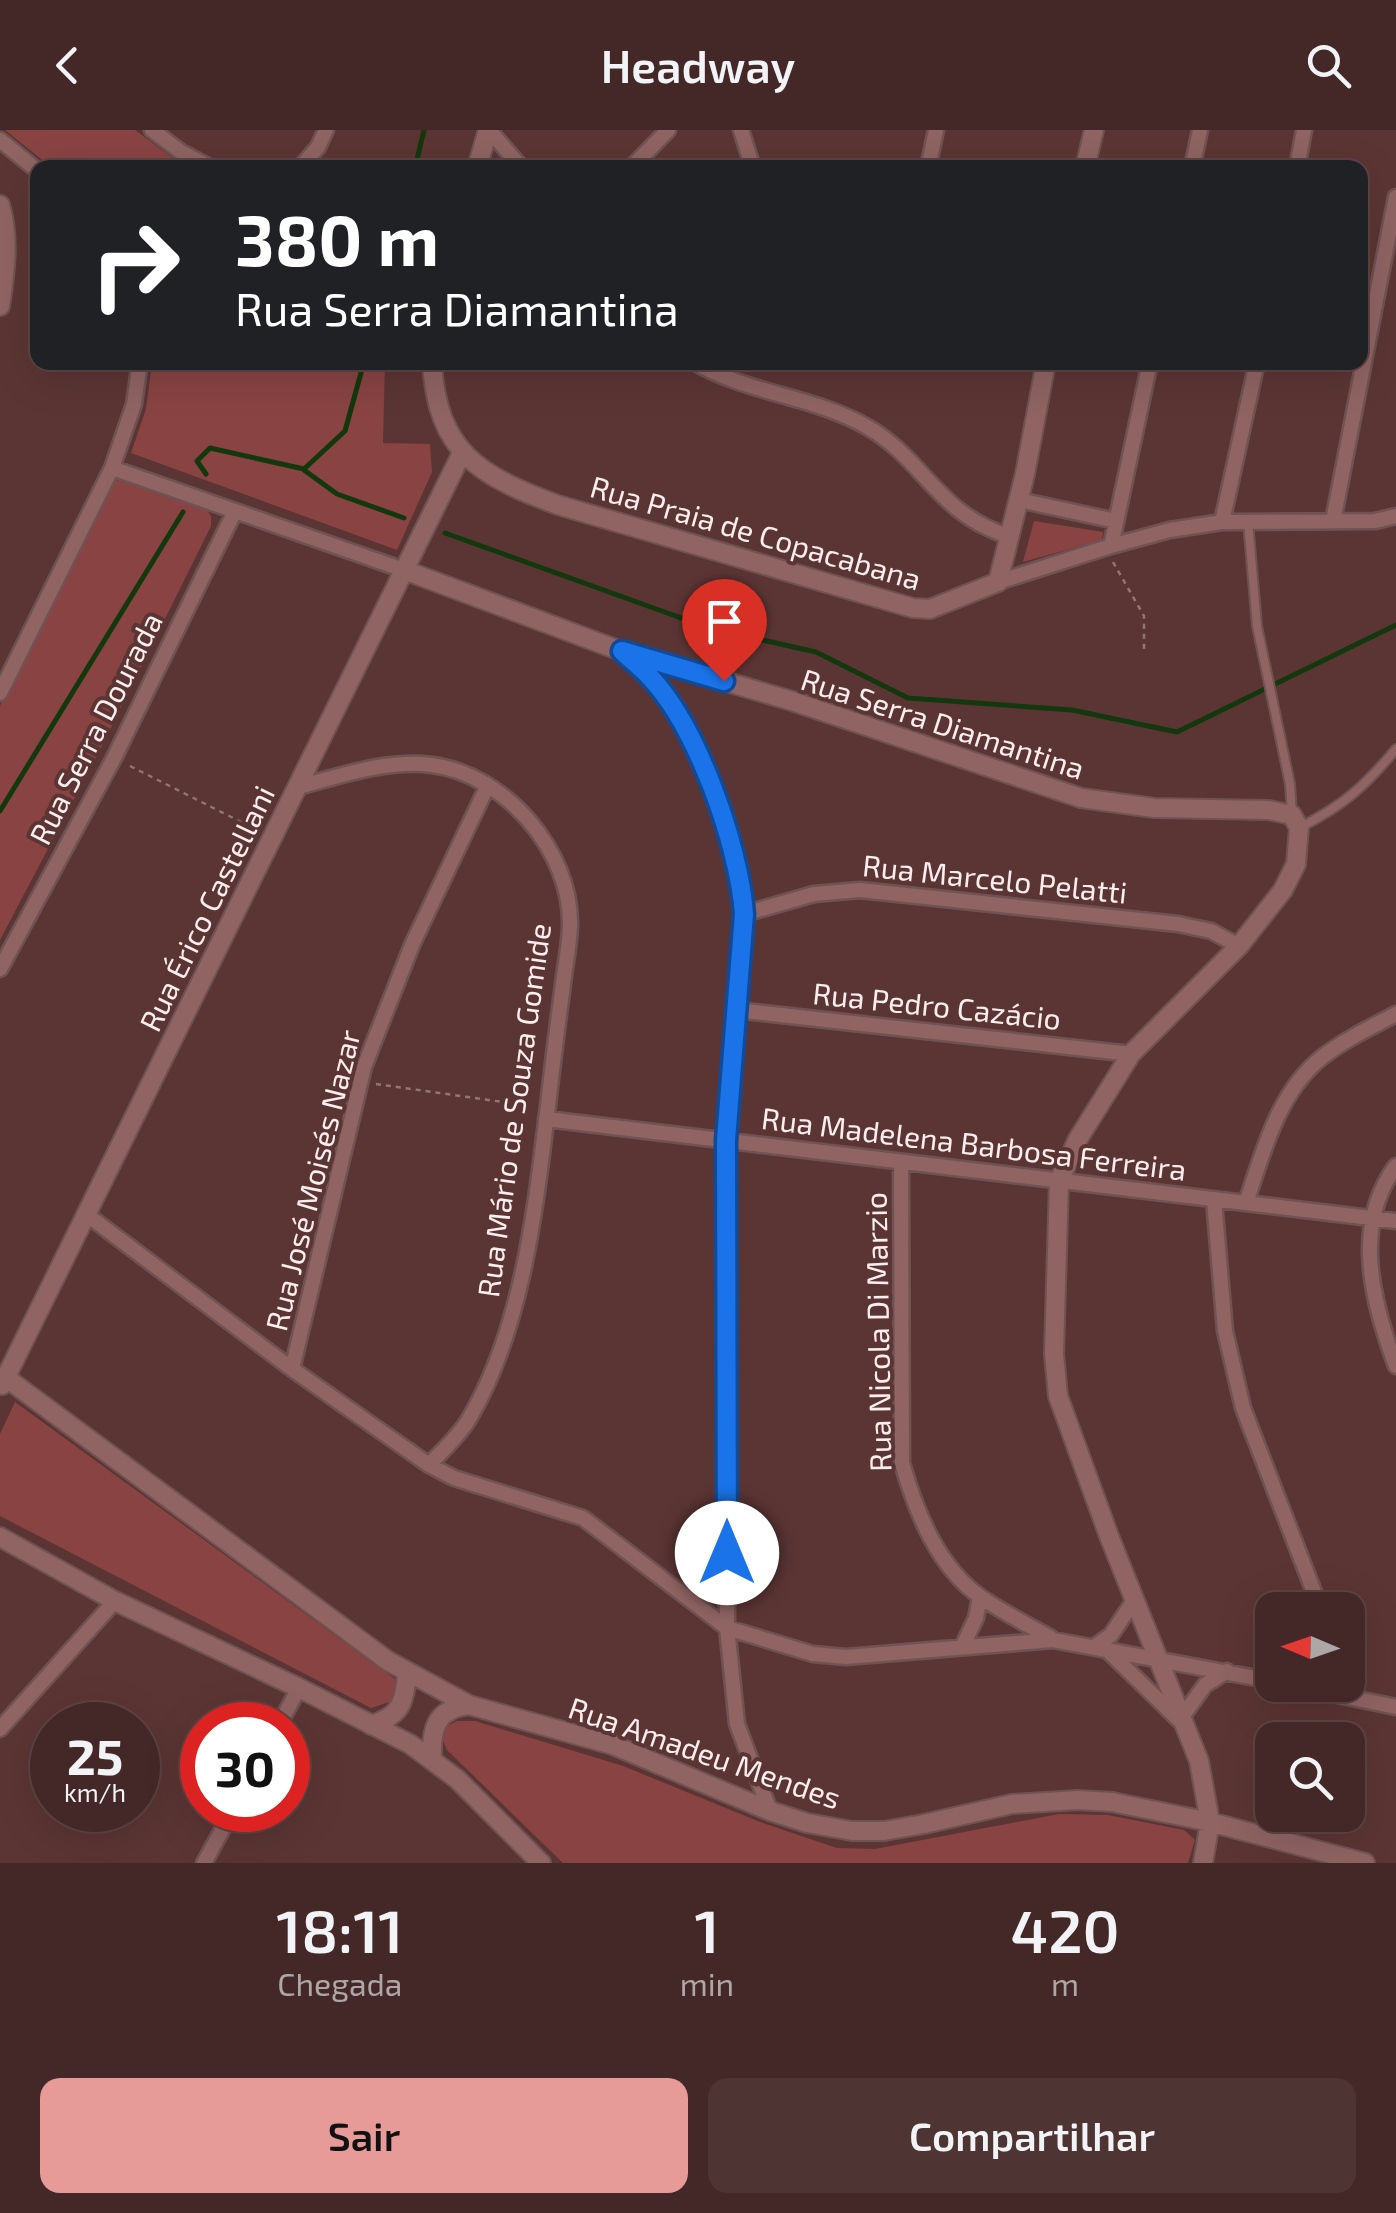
<!DOCTYPE html>
<html lang="pt">
<meta charset="utf-8">
<style>
body{margin:0;font-family:"Exo 2",sans-serif;background:#4e3433;color:#f1f3f6;height:100vh;display:flex;flex-direction:column;font-size:38px;white-space:nowrap}
*{box-sizing:border-box;margin:0}
p{font-size:32px;color:#afa6a7}
.icon{flex:none;width:55px;height:55px;fill:none;stroke:currentColor;stroke-width:2;stroke-linecap:round;stroke-linejoin:round}
.map{position:relative;height:1733px;overflow:hidden}
.drawer{display:flex;flex-direction:column;background:#442827;flex:1}
.drawer>*{flex:none}
.guide{position:absolute;left:30px;top:30px;width:1338px;height:210px;border-radius:20px;box-shadow:0 10px 40px #0002,0 0 0 2px #5c4444;background:#202124;color:#fff;overflow:hidden}
.needle{width:65px;rotate:272deg}
.tools{position:absolute;left:1255px;top:1462px;display:grid;gap:20px}
.tools a{display:grid;place-items:center;width:110px;height:110px;border-radius:20px;background:#442827;box-shadow:0 10px 40px #0002,0 0 0 2px #5c4444;font-size:50px}
.speed{position:absolute;left:30px;top:1572px;display:flex;gap:20px;font-size:50px;font-weight:700;text-align:center}
.speed>*{display:grid;place-content:center;width:130px;height:130px;border-radius:50%;background:#442827;box-shadow:0 10px 40px #0002,0 0 0 2px #5c4444;line-height:1}
.speed small{font-size:25px;font-weight:400}
.speed .limit{border:15px solid #d22;background:#fff;color:#111}
.pin{position:absolute;display:grid;place-items:center;width:85px;height:85px;color:#fff;margin:-102px -42px;border-radius:50% 50% 50% 0;rotate:-45deg;box-shadow:0 0 10px #0007}
.pin .icon{rotate:45deg}
.me{position:absolute;width:110px;margin:-55px;rotate:0deg;stroke-linejoin:round;filter:drop-shadow(0 0 8px #0008)}
.turn{display:flex;align-items:center;gap:35px;height:210px;padding:0 40px;font-size:45px}
.turn .icon{width:130px;height:130px;stroke-width:2.5}
.turn b{display:block;font-size:70px;line-height:85px}
.eta{display:flex;justify-content:space-evenly;align-items:center;height:170px;text-align:center}
.eta b{font-size:60px;font-weight:600;line-height:70px}
.button{display:flex;gap:20px;margin-top:auto;padding:20px 40px}
.button a{flex:1;height:115px;border-radius:20px;background:#e69b98;color:#111;font-size:40px;font-weight:600;line-height:115px;text-align:center}
.button a+a{background:#4e3433;color:#f1f3f6}
header{display:flex;justify-content:space-between;align-items:center;height:130px;padding:0 40px;background:#442827;font-size:45px;font-weight:600}
.map>svg:first-child{display:block}
.green{fill:#894343}
.lines{fill:none;stroke-linecap:round;stroke-linejoin:round}
.stream{stroke:#14380e;stroke-width:5}
.service-casing{stroke:#705252;stroke-width:12}
.minor-casing{stroke:#705252;stroke-width:19}
.tertiary-casing{stroke:#705252;stroke-width:22}
.path{stroke:#937574;stroke-width:2.5;stroke-dasharray:5 5;stroke-linecap:butt}
.service{stroke:#8f6463;stroke-width:8}
.minor{stroke:#8f6463;stroke-width:14}
.tertiary{stroke:#8f6463;stroke-width:18}
.route-casing{stroke:#114b97;stroke-width:25}
.route{stroke:#1a73e8;stroke-width:18}
.labels{text-anchor:middle;dominant-baseline:central;stroke-width:8;stroke-linejoin:round;paint-order:stroke}
.street-label{font-size:30px;fill:#fdeeed;stroke:#5b3534}
</style>
<header><svg class="icon" aria-label="back" viewBox="0 0 24 24"><path d="M15 5l-7 7 7 7"/></svg>Headway<svg class="icon" aria-label="search" viewBox="0 0 24 24"><circle cx="10" cy="10" r="6"/><path d="M15 15l6 6"/></svg></header>
<div class="map">
<svg width="1396" height="1733" viewBox="0 0 1396 1733">
<rect width="100%" height="100%" fill="#5b3534"/>
<path class="green" d="M5,0H135L185,37H51Z
M152,233H385L383,313L430,314L432,342L397,420L131,323L146,279Z
M123,349L204,376L211,386V396L102,616L0,810V576L105,361L112,352Z
M1034,391L1103,402L1102,410L1023,432Z
M15,1272L395,1549V1570L371,1578L0,1386V1304Z
M457,1591H475L623,1636L760,1692L837,1718L875,1719L1059,1684L1108,1685L1184,1700L1195,1710L1188,1733H563L447,1620L442,1608L447,1596Z"/>
<g class="lines">
<path class="stream" d="M415,38L424,0
M304,340L337,364L404,388
M206,344L197,331L210,318L304,339L345,301L364,232
M445,403L709,498L816,522L908,568L1072,580L1177,602L1396,495
M0,681L183,382"/>
<defs>
<path id="service" d="M1248,392L1257,496L1290,654L1292,685
M1299,698C1344,675 1364,657 1396,619"/>
<path id="minor" d="M152,0L181,22L211,38
M489,0L522,38
M741,0L753,38
M0,10L38,41
M300,38L318,17L326,0
M631,38L668,0
M928,38L936,0
M1192,38L1200,0
M1297,38L1304,0
M694,232C748,264 815,266 869,298C925,331 937,383 1008,406
M112,338L404,440
M1019,370L1116,391
M1333,391L1396,67
M1222,392L1257,232
M1111,416L1150,232
M998,452L1111,416L1170,400L1222,392L1375,391L1396,386
M622,522C631,530 642,538 651,548C699,599 739,715 744,784L727,1010V1498L737,1594L770,1681
M0,563L112,338L134,274L140,232
M298,657C340,646 388,629 432,635C505,644 571,721 570,794C570,814 565,835 563,854C558,892 553,930 549,967C536,1073 524,1196 469,1289C459,1306 442,1321 429,1335
M744,784L814,764L860,760L1178,794L1211,801L1239,816
M0,839L114,628L235,381
M736,880L1131,924
M546,989L1396,1091
M901,1033L902,1333C916,1382 938,1438 982,1468C1004,1483 1028,1495 1051,1508
M1396,1036C1352,1095 1372,1172 1396,1236
M1214,1070L1225,1201L1243,1278L1321,1480
M1246,1073C1263,1022 1278,963 1321,928C1344,910 1371,897 1396,884
M86,1084L292,1239L429,1335L454,1348L583,1388L727,1498L813,1524L846,1527L1053,1510L1272,1551
M292,1239L364,937L412,815L487,657
M963,1515L976,1488L980,1467
M1094,1517L1111,1505L1135,1469
M1106,1519L1180,1591
M1289,1555L1396,1577
M1182,1587L1205,1555L1227,1541
M279,1595L299,1558
M0,1599L115,1471
M204,1733L233,1680"/>
<path id="tertiary" d="M477,38L488,0
M1085,38L1094,0
M0,75C10,107 5,144 0,176
M432,232C437,323 480,346 558,375L913,478L930,479L998,452L1025,344L1046,232
M404,440L621,521L792,571L1081,668L1154,678L1269,680L1292,685L1299,698L1296,734L1283,760L1239,816L1131,924L1078,1009L1059,1051L1054,1224L1058,1266L1109,1406L1199,1631L1210,1692L1203,1733
M5,1247L388,1531L469,1575L613,1615L770,1681L807,1693L852,1701H884L924,1694L1012,1674L1078,1670L1112,1672L1210,1692L1365,1733
M2,1255L462,323
M0,1407L115,1471L299,1558L410,1614L457,1649L541,1733
M371,1595C401,1586 405,1572 407,1542
M432,1628C431,1598 436,1579 469,1575"/>
</defs>
<use href="#service" class="service-casing"/>
<use href="#minor" class="minor-casing"/>
<use href="#tertiary" class="tertiary-casing"/>
<path class="path" d="M1113,432L1144,486V522
M130,636L257,700
M376,954L531,976"/>
<use href="#service" class="service"/>
<use href="#minor" class="minor"/>
<use href="#tertiary" class="tertiary"/>
</g>
<g class="lines">
<defs>
<path id="route" d="M724,551L622,521C631,530 642,538 650,547C698,598 739,716 744,784L726,1010L727,1423"/>
</defs>
<use href="#route" class="route-casing"/>
<use href="#route" class="route"/>
</g>
<g class="labels">
<g class="street-label">
<text transform="translate(756 402) rotate(16)">Rua Praia de Copacabana</text>
<text transform="translate(943 593) rotate(18)">Rua Serra Diamantina</text>
<text transform="translate(95 598) rotate(-63)">Rua Serra Dourada</text>
<text transform="translate(995 748) rotate(6)">Rua Marcelo Pelatti</text>
<text transform="translate(206 778) rotate(-64)">Rua Érico Castellani</text>
<text transform="translate(937 875) rotate(6)">Rua Pedro Cazácio</text>
<text transform="translate(513 980) rotate(-82)">Rua Mário de Souza Gomide</text>
<text transform="translate(974 1013) rotate(7)">Rua Madelena Barbosa Ferreira</text>
<text transform="translate(312 1050) rotate(-76)">Rua José Moisés Nazar</text>
<text transform="translate(877 1202) rotate(-91)">Rua Nicola Di Marzio</text>
<text transform="translate(705 1622) rotate(19)">Rua Amadeu Mendes</text>
</g>
</g>
</svg>
<div class="tools">
<a><svg class="needle" viewBox="-14 -14 28 28"><path d="M0-13l5 13h-10z" fill="#e53935"/><path d="M0 13l5-13h-10z" fill="#afa6a7"/></svg></a>
<a><svg class="icon" aria-label="search" viewBox="0 0 24 24"><circle cx="10" cy="10" r="6"/><path d="M15 15l6 6"/></svg></a>
</div>
<div class="speed"><div>25<small>km/h</small></div><div class="limit">30</div></div>
<div class="pin" style="left:724px;top:551px;background:#d93025"><svg class="icon" aria-label="arrive" viewBox="0 0 24 24"><path d="M6 21V4h12l-3 4 3 4H6"/></svg></div>
<svg class="me" style="left:727px;top:1423px" viewBox="-20 -20 40 40"><circle r="19" fill="#fff"/><path d="M0-13L10 11 0 6-10 11z" fill="#1a73e8"/></svg>
<div class="guide">
<div class="turn"><svg class="icon" aria-label="right" viewBox="0 0 24 24"><path d="M7 20v-9h11M14 6l5 5-5 5"/></svg><div><b>380 m</b>Rua Serra Diamantina</div></div>
</div>
</div>
<section class="drawer">
<div class="eta">
<div><b>18:11</b><p>Chegada</p></div>
<div><b>1</b><p>min</p></div>
<div><b>420</b><p>m</p></div>
</div>
<div class="button"><a>Sair</a><a>Compartilhar</a></div>
</section>
